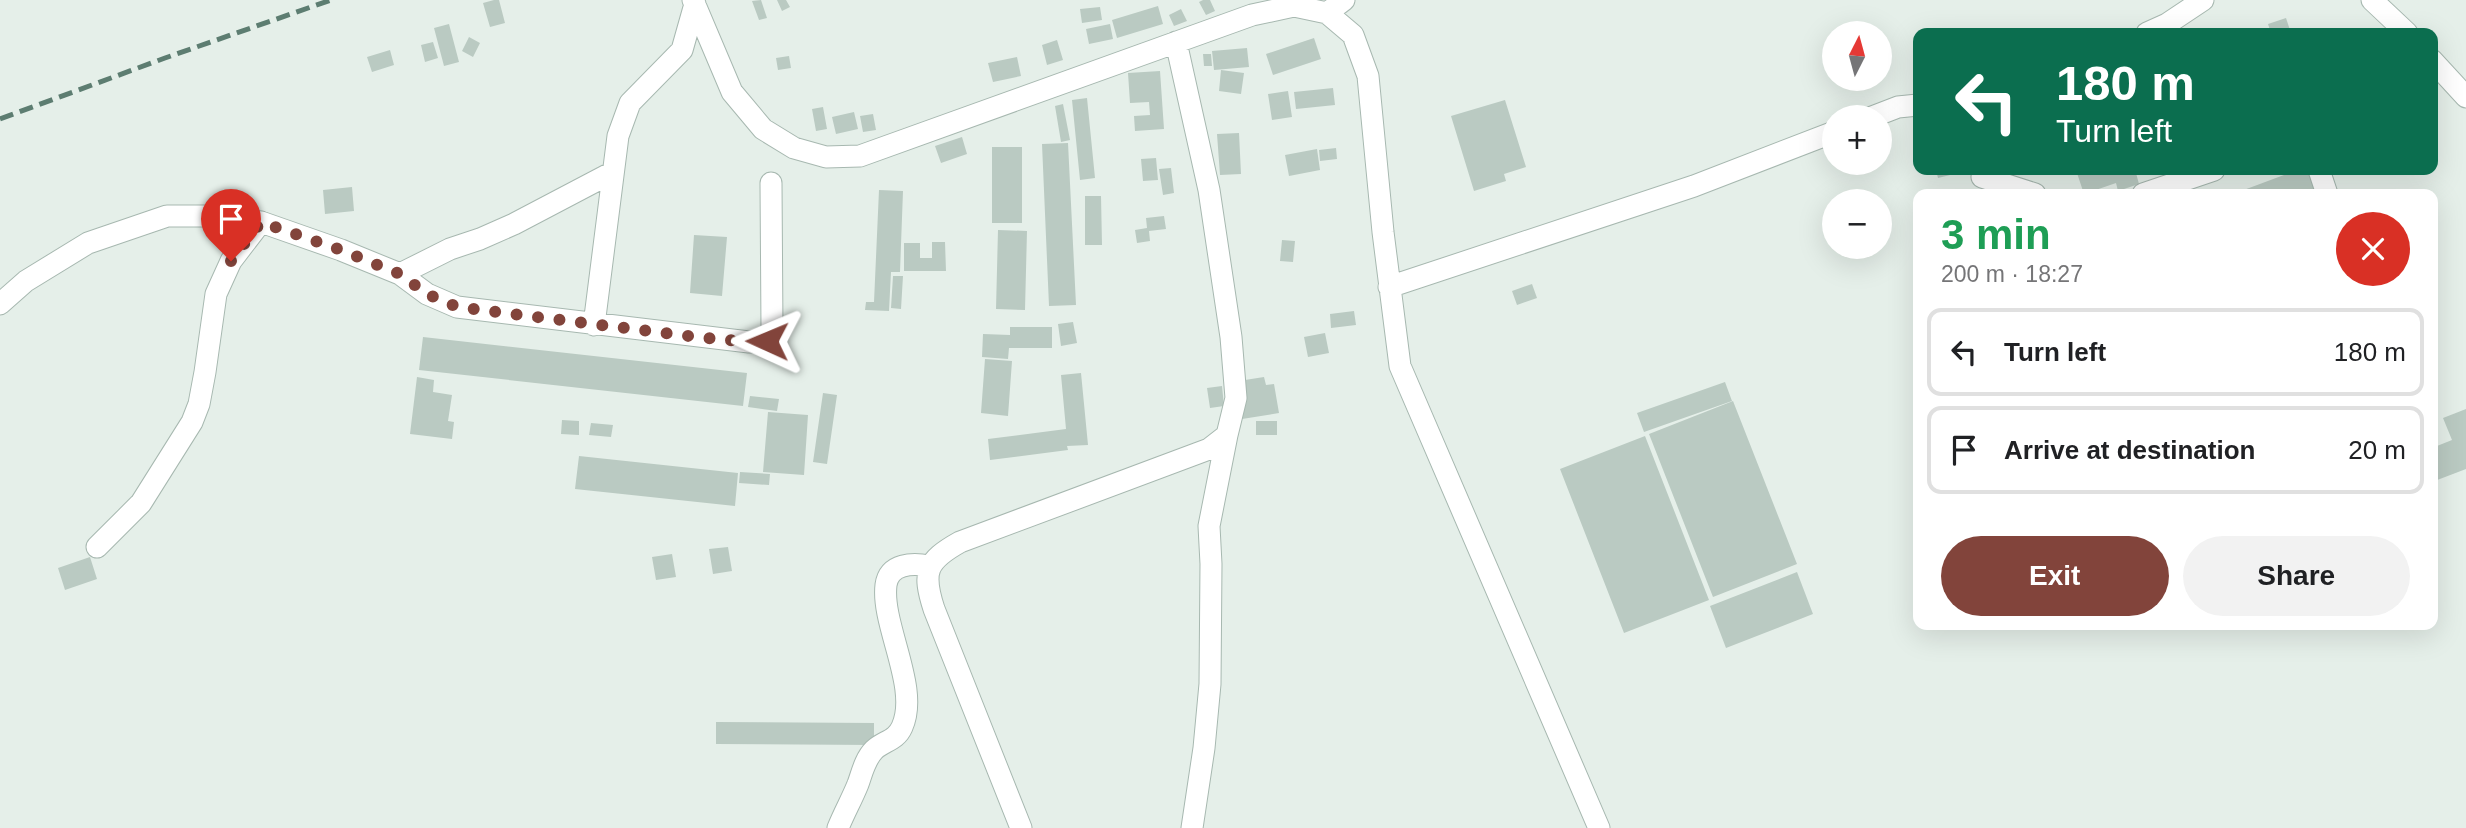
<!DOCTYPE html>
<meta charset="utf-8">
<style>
body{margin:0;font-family:Helvetica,sans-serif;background:#f2f2f2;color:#202124;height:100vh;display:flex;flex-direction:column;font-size:26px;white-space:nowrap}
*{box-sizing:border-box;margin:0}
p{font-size:23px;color:#757577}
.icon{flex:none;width:38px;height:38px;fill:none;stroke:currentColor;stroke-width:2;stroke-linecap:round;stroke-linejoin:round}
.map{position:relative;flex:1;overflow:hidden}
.sheet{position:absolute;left:1913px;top:189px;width:525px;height:441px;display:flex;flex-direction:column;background:#fff;border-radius:14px;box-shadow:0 7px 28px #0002}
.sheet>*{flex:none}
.guide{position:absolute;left:1913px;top:28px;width:525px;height:147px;border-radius:14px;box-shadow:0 7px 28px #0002;background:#0b6e4f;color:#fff;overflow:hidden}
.needle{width:46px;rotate:6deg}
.controls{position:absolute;left:1822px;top:21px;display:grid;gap:14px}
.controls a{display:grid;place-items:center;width:70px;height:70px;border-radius:50%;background:#fff;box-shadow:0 7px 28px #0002;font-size:35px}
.pin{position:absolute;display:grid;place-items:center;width:60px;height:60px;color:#fff;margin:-72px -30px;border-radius:50% 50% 50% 0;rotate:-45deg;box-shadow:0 0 7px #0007}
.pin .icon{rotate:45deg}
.me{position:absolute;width:77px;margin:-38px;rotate:271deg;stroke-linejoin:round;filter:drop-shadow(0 0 5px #0008)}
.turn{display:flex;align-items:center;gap:24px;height:147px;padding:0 28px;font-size:32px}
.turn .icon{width:91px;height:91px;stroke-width:2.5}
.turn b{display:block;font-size:49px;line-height:60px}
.round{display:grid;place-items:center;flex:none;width:74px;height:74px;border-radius:37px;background:#f2f2f2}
.overview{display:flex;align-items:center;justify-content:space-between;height:119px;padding:0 28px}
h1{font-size:42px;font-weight:700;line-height:52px;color:#1e9e55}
.primary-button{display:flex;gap:14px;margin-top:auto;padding:14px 28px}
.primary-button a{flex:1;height:80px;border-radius:42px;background:#82443b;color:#fff;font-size:28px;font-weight:700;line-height:80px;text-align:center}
.primary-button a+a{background:#f2f2f2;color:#202124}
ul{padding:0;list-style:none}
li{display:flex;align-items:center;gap:21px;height:88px;margin:0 14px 10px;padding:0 14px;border:4px solid #e0e0e0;border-radius:14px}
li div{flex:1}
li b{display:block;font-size:26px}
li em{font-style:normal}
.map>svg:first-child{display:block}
.building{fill:#bacac2}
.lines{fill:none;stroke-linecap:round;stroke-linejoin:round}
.minor-casing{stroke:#a7b8b0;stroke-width:23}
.minor{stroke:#fff;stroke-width:21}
.rail{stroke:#5d7d71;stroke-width:5;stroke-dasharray:14 7;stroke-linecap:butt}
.route{stroke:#82443b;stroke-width:12;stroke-dasharray:0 21.6}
</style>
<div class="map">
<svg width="2466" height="828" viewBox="0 0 2466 828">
<rect width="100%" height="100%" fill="#e5efe9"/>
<path class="building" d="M494,0H499L505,23L490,27L483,3Z
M761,0L767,18L759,20L752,1Z
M777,0H786L790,7L782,11Z
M1203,0H1210L1215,11L1206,15L1199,2Z
M1158,6L1163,24L1117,38L1112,20Z
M1100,7L1102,20L1082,23L1080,9Z
M1181,9L1187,21L1174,26L1169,15Z
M2286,18L2291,33H2271L2268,24Z
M449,24L459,62L444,66L434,28Z
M1110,24L1113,39L1089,44L1086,29Z
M469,37L480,43L473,57L462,51Z
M1314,38L1321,59L1273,75L1266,54Z
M1057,40L1063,60L1047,65L1042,45Z
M433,42L438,58L425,62L421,45Z
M1247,48L1249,67L1214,70L1212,51Z
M390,50L394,65L372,72L367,57Z
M1203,54H1211L1212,66H1204Z
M789,56L791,68L778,70L776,58Z
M1017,57L1021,76L993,82L988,63Z
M1221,70L1244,73L1241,94L1219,91Z
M1160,71L1164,129L1135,131L1134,116L1150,115L1149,102L1130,103L1128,73Z
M1333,88L1335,105L1296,109L1294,92Z
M1288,91L1292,117L1272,120L1268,94Z
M1087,98L1095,178L1080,180L1072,100Z
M1505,100L1526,167L1504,174L1506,181L1474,191L1451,116Z
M1063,104L1070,140L1061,142L1055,106Z
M823,107L827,129L816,131L812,109Z
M854,112L858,129L836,134L832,117Z
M873,114L876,130L863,132L860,116Z
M1239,133L1241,174L1220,175L1217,134Z
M962,137L967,154L941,163L935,146Z
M1068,143L1076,305L1049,306L1042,144Z
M992,147H1022V223H992Z
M1336,148L1337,159L1320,161L1319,150Z
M1317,149L1320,170L1289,176L1285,155Z
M1156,158L1158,180L1143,181L1141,159Z
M1171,168L1174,193L1163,195L1159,169Z
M1936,170H1953L1954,174L1938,178Z
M2076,170H2143L2136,173L2139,184L2118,191L2116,183L2084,194Z
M2297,170H2310L2319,194H2233Z
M352,187L354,211L325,214L323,190Z
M879,190L903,191L900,272H891L889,311L865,310L866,302H874Z
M1085,196H1101L1102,245H1085Z
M1164,216L1166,229L1149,231L1150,241L1137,243L1135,230L1147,228L1146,218Z
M998,230L1027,231L1025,310L996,309Z
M694,235L727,237L722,296L690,293Z
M1282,240L1295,241L1293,262L1280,261Z
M932,242H945L946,271H904V243H920V258H932Z
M893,276H903L901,309L891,308Z
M1532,284L1537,298L1517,305L1512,291Z
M1354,311L1356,325L1331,328L1330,314Z
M1073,322L1077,343L1061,346L1058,324Z
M1010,327H1052V348H1009L1008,359L982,357L983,334L1010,335Z
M1325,333L1329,353L1308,357L1304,337Z
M423,337L747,373L743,406L419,370Z
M985,359L1012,361L1008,416L981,413Z
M1081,373L1088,445L1067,446L1068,450L990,460L988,439L1066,429L1061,375Z
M417,377L434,380L433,392L452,395L448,421L454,422L452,439L410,434Z
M1264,377L1266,385L1274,384L1279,413L1242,419L1237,389L1246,388L1245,380Z
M1725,382L1732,401L1644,432L1637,413Z
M1222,386L1224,406L1210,408L1207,388Z
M823,393L837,395L827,464L813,462Z
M750,396L779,399L777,411L748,407Z
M1733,401L1797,564L1713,597L1649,434Z
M2466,409V469L2432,482V448L2452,440L2443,418Z
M768,412L808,415L804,475L763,472Z
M562,420L579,421V435L561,434Z
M1256,421H1277V435H1256Z
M591,423L613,425L611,437L589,435Z
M1645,436L1709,600L1624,633L1560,469Z
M579,456L738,473L735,506L575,489Z
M740,472L770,474L769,485L739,483Z
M728,547L732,571L713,574L709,549Z
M672,554L676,577L656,580L652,557Z
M90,557L97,579L65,590L58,568Z
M1797,572L1813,614L1726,648L1710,606Z
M716,722L874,723V745L716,744Z"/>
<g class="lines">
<defs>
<path id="minor" d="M693,0L732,92L763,129L794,148L826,157L860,156L1252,15L1294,6L1327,13L1353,35L1368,76L1383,232L1400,366L1599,828
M2372,0L2407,33
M1327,13L1344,0
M2147,33L2167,24L2203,0
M2432,60L2466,97
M1872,117L1898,107L1918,105
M2319,170L2327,194
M1982,177L2035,194
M2143,194L2214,170
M400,274L450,249L480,239L514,224L613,172
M1389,287L1694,186L1834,132
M0,304L26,281L88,243L167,216H206L261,222L341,250L400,274L427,294L457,307L749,342L767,341L772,329L771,183
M594,325L618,136L630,103L682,50L695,4
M97,547L141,503L192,422L199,404L205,372L216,294L231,261L261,222
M838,828C844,813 852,799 858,784C862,773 865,759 874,750C883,741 896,741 902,727C920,688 881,625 886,585C889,563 913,563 929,566
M1021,828L934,609C922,572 926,561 960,542L1209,449L1227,435L1236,398L1231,337L1209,190L1176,42
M1192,828L1204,748L1210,684L1211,564L1209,526L1227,435"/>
</defs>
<use href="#minor" class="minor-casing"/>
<use href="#minor" class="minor"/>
<path class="rail" d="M0,119L165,58L331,0"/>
</g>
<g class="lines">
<path class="route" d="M231,261L261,222L341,250L400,274L427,294L457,307L697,337L748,342L767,341"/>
</g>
</svg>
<div class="controls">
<a><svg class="needle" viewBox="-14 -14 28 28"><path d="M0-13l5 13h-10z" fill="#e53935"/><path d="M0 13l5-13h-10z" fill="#757577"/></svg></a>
<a>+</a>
<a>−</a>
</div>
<div class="pin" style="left:231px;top:261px;background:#d93025"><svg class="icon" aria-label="arrive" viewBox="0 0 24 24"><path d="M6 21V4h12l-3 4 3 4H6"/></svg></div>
<svg class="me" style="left:767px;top:341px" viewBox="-20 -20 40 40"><path d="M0-17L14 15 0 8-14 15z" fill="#82443b" stroke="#fff" stroke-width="4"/></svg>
<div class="guide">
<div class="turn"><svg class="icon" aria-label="left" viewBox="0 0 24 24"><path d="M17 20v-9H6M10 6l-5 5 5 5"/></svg><div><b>180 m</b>Turn left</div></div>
</div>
<section class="sheet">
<div class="overview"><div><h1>3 min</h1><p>200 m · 18:27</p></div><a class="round" style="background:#d93025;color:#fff"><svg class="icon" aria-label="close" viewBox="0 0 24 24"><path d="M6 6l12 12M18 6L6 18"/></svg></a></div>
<ul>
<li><svg class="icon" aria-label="left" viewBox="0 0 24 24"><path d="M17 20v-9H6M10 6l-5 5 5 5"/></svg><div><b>Turn left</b></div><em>180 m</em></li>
<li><svg class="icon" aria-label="arrive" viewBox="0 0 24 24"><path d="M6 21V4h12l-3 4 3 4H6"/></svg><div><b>Arrive at destination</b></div><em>20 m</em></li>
</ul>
<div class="primary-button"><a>Exit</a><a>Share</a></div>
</section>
</div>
